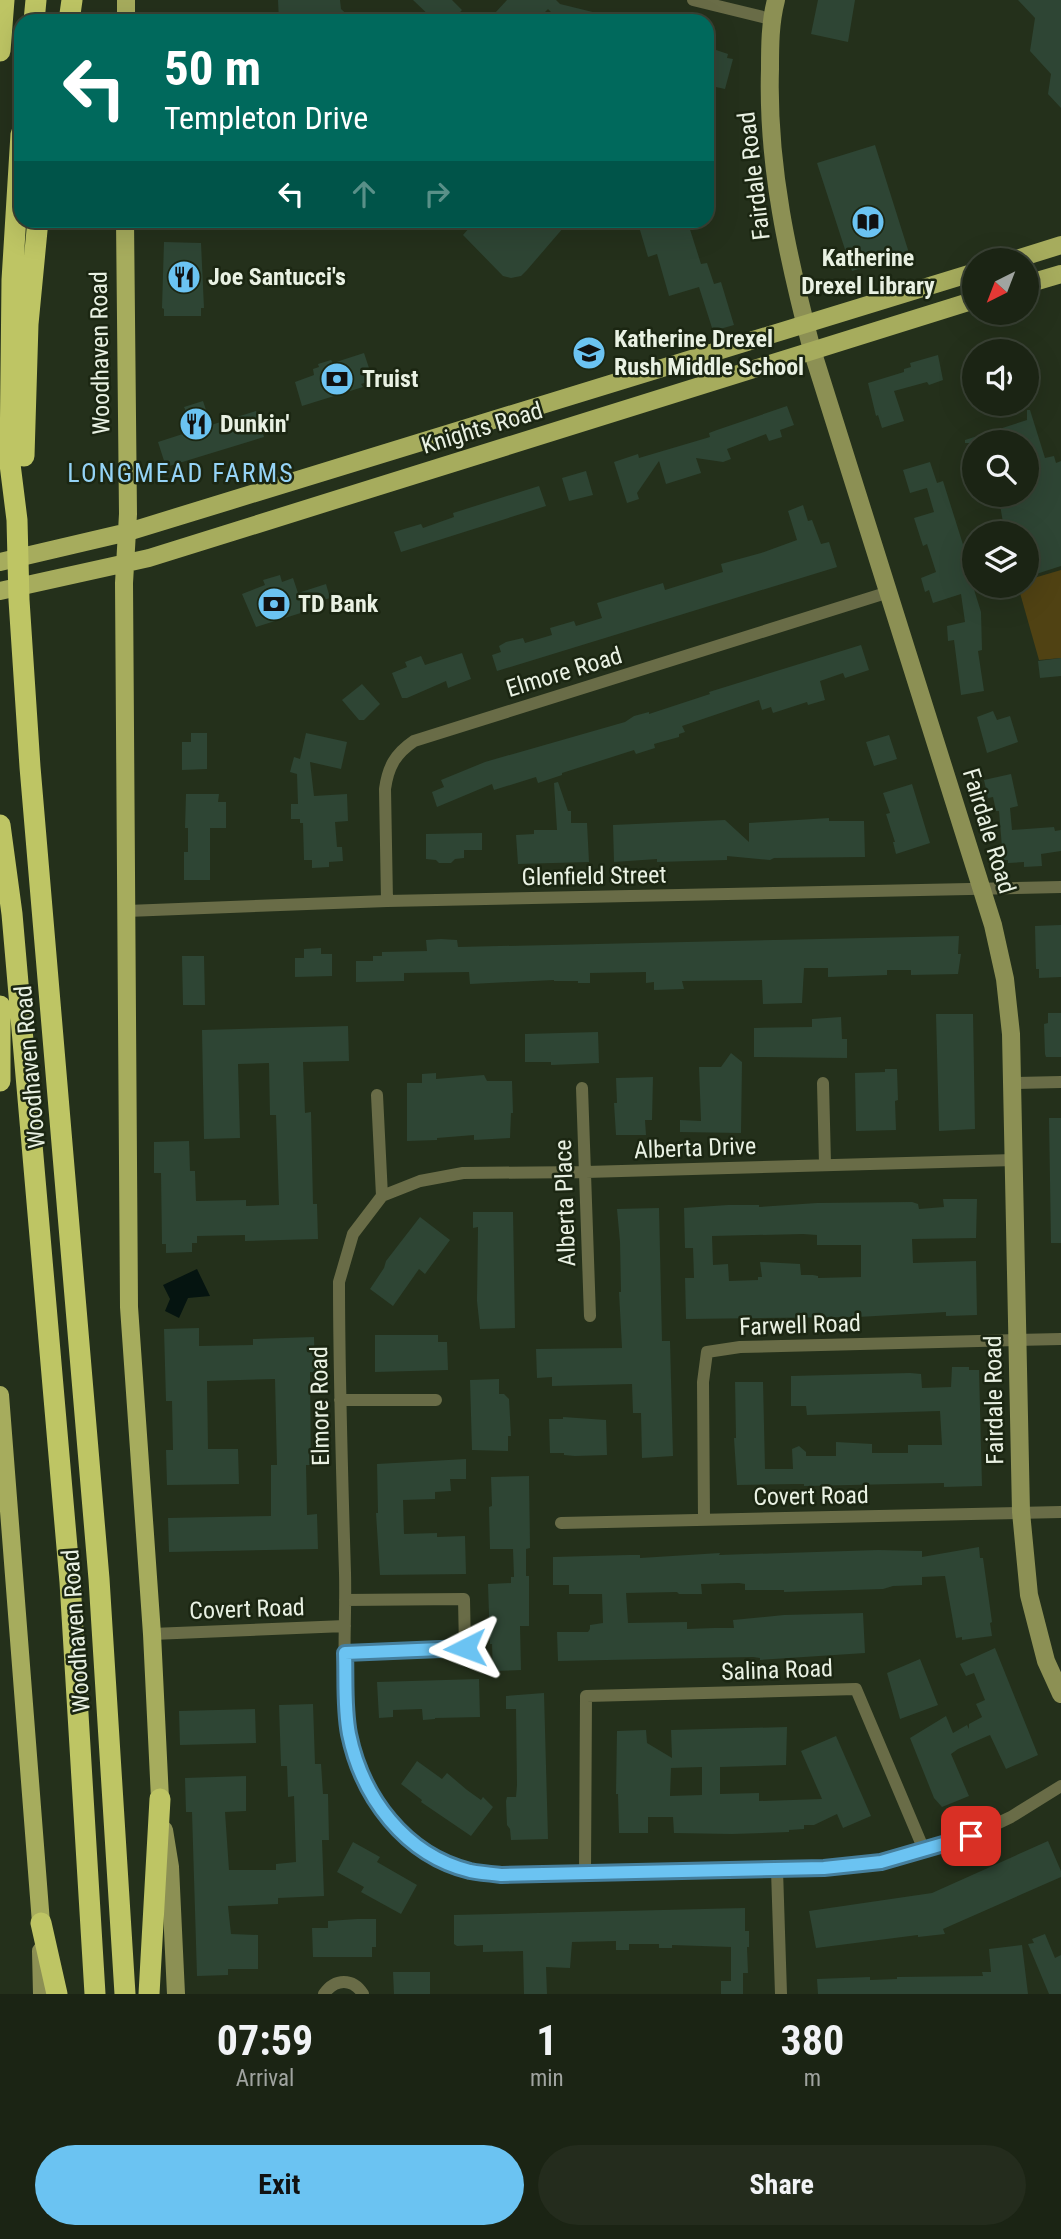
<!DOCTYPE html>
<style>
body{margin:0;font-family:"Roboto Condensed",sans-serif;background:#242c1d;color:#f1f3f6;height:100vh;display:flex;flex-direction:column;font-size:26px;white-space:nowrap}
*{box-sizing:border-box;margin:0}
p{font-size:23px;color:#a0a4a0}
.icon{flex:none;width:38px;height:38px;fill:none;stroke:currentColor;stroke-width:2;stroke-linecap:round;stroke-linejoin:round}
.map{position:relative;height:1994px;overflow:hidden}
.sheet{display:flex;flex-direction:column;background:#1b2414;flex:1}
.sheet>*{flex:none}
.guide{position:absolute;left:14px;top:14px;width:700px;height:214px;border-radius:21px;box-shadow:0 7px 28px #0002,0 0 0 2px #394134;background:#00695c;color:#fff;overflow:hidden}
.needle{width:46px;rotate:222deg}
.fabs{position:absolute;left:962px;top:248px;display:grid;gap:14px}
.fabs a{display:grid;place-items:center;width:77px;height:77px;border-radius:50%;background:#1b2414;box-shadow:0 7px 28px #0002,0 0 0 2px #394134;font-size:35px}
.pin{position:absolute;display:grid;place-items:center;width:60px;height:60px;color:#fff;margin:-30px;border-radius:14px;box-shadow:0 4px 10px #0006}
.me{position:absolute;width:77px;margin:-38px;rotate:267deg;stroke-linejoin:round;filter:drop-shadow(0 0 5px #0008)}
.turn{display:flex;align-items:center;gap:24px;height:147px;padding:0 35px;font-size:32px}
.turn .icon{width:91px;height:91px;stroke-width:2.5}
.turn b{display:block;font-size:49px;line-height:60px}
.lanes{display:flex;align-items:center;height:66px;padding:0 35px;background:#0003;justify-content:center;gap:35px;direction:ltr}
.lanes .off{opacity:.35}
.eta{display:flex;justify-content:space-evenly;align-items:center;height:119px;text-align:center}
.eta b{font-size:42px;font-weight:700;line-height:49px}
.cta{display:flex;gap:14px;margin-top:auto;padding:14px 35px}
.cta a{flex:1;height:80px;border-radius:42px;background:#6bc3f2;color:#111;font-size:28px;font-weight:700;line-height:80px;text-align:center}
.cta a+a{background:#242c1d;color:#f1f3f6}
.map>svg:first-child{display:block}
.green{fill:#504213}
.water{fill:#051410}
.building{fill:#2e4534;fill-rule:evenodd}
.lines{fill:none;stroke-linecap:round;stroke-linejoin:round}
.street{stroke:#696c47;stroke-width:12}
.secondary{stroke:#8c9054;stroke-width:18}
.primary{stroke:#a6ac5d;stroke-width:18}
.highway{stroke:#bec564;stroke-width:21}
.route-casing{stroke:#467f9d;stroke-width:18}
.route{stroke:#6bc3f2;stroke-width:12}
.labels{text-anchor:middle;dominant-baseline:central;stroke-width:5;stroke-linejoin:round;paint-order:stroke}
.street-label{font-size:24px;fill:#e9f1e3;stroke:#1b2612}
.poi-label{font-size:24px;font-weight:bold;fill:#e9f1e3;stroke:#1b2612;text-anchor:start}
.neighbourhood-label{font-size:26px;letter-spacing:2px;fill:#95d3f6;stroke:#1b2612}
</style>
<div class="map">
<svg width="1061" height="1994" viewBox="0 0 1061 1994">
<rect width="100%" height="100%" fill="#24301b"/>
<path class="green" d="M1061,570V658L1039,660L1018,586H1027V580Z"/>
<path class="water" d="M197,1269L210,1296L188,1298L179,1318L165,1311L170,1299L163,1285Z"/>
<path class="building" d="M278,0H340L341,9L354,21H279Z
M413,0H452L462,10L452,21H435Z
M507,0H556L560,4L609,16V21H560L548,9L536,21H503L495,13Z
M818,0H855L848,42L811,34Z
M1018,0H1061V108L1048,94L1051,74L1030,51L1035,18Z
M707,47L728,54L727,58L733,59L725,89L707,85Z
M875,145L909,253L852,271L817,163Z
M476,220H570L527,270L521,276L511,278L503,276L463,235Z
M637,220H687L701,264L707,263L714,284L721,282L734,325L713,331L699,287L669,296L657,254L648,257Z
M164,242L201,243L204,308H201V316H164V309L162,308Z
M364,353L373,380L361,384L363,387L302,406L295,382L314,375L313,369L319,367L318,364L331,360L333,363Z
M938,355L943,380L929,385L927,382L894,391L904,421L882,428L878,415L876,416L868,383L904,372V369L911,367L910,363Z
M203,401L211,425L256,411L264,437L166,467L158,442L189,432L183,412L186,411L184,407Z
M787,406L794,425L780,430L782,437L769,441L766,434L727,449L731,459L723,462L696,458L701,473L666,484L659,461L637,493L639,499L627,503L614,462L638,454L639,458L710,437L709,433L717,430Z
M1027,410H1030L1045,458L1054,456L1056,463L1061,461V566L1030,576L1027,566V534H1005L1000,505L1008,503L1006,495H1027V443H965V440L1027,420Z
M930,462L937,483L943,481L966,554L972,553L975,563L967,567L981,612L982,650L978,651L984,691L961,695L954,640L948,641L947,626L965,622L961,594L933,603L929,590L925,592L921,578L936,572L927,544L923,546L914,518L934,512L927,488L910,493L903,470Z
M586,471L593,495L569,501L562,478Z
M539,486L546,506L401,552L394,532L421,524L423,528L454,517L453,513Z
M803,505L808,521L812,520L821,544L829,542L837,567L497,671L492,655L501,652L499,646L506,642L523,638L525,643L552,635L550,628L574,621L576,626L602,618L597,603L663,583L665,590L723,572L721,564L761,553L797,540L788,511Z
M280,575L282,582L293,578L298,593L326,584L330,598L302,607L304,612L256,627L242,594L265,585L263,580Z
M861,645L869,670L845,678L843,673L820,681L825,700L808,705L807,702L773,713L771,707L762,710L759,700L682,726L685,732L679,734V737L654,744L655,748L636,754L634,750L562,773V775L538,783L536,777L494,790L492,784L437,807L432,792L444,787L441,780L485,762L625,722L634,716L649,712V714L710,694L709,692Z
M462,653L471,679L448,688L446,681L407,698H402L392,673L407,667L405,662L421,656L425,665Z
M1061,658V676L1040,678L1038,661Z
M362,684L380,704L364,720H359L342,700Z
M993,711L997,720L1010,716L1018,742L987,753L977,717Z
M191,733H207V769L182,770V742H191Z
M306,733L347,742L341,769L310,762L314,796L347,794L348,821L335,822L337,847H342L343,861L329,862V867L312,868V860H304L303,823H300V819H291V804H298L297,774L290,772L294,757L300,759Z
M889,735L897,759L874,766L866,742Z
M1011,774L1018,806L1010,808L1012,830L1054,827L1055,831L1061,830V851L1041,854L1042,866L1024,867V862L1008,863V860H1003L999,811H996L993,797L988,798L984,780Z
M558,782L568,811H571V823H587L589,862L518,864L516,835L534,834V830H557L554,783Z
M912,784L930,843L896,854L893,842H895L886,814L890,813L883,793Z
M186,794H219L218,802H226V828H210V880H184V852H188V828H185Z
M829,818V821H864L865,857L774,858L770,860L727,856V860L657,862V859L614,862L613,825L725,820L749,842V823Z
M482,833V850H464V858L455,859L451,863H439L436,860L426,859V834Z
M1061,925V977L1039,978V969H1036L1035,926Z
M959,936L958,954H961L958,974L911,975V970H887V975L828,977V968H804L802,1003L763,1004L762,980L682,981L684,989L654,990V982L646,983V972L590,973V983H578V981H554V980L470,984L469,972L404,973V981L356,982V961H373V956H382V952L427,951L426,940L441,939L457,940L458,947Z
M321,948V954H332V976L295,977V958H304V949Z
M182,956H204L205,1005H183Z
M1048,1013H1061V1057H1046L1045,1054L1044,1024L1048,1023Z
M936,1014H973L975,1129L939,1131Z
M841,1017L842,1039H847V1058L754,1057V1028L812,1027V1019Z
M348,1026L349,1061L303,1062L305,1113L311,1112L313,1204H317L318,1239L245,1241V1235L197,1236V1243H192V1252L166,1253V1244H162L161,1173H154V1142L189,1141L190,1171H195L196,1201L246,1200V1206L279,1205L276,1115H270L269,1063L238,1064L240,1138L204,1139L202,1030Z
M598,1032L599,1063L551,1065V1062H525V1034Z
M731,1053L742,1062L741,1133L680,1132V1120L701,1121L699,1067H721Z
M885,1069H897L898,1100L895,1101L896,1130L856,1131L855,1073L885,1072Z
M436,1073V1079L484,1075L487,1081H512L513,1113H511L510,1138L474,1140V1135L437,1138V1140L407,1141V1083H422V1074Z
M653,1077L652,1120H645L646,1135H616L614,1103H617L616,1078Z
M1049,1118H1061V1243H1051Z
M943,1199H977L976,1238L912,1239L913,1263L976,1261L977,1315L946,1316V1312L858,1317L686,1319L685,1278H694L693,1248H685L684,1208L728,1205H759V1207L817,1203L912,1202L918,1204L919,1209L944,1207ZM803,1234L817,1235V1245H861V1277L818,1278V1276L813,1275H801L800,1264L760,1262L762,1277H758V1280L729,1281L728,1264L713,1265L712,1236Z
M659,1208L662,1341H670L673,1456L642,1458L641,1413H633L632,1384L552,1386V1377L537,1378L536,1349L622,1348L619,1292H621L620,1242L617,1209Z
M473,1212H513L515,1328L480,1329L477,1301L478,1227L473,1228Z
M420,1217L450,1240L425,1274L419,1269L393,1306L370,1289L384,1268L386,1261Z
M199,1328V1346L253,1345V1339L314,1337L315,1372H310L311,1465H306L307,1515L317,1514L318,1549L169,1552L168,1518L271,1516V1465H277L275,1379L207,1381L208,1449H238L239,1484L167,1485L166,1450H173L172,1401H166L164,1329Z
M375,1335H438V1342H447L448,1370L375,1372Z
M952,1367H969V1370H979L982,1486L944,1487V1483L804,1486V1484H796L737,1485L734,1438H736L735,1382H763L765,1469H793L792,1449L799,1446L806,1452V1456H836V1442L872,1444V1453H908V1445H942L940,1411L807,1415L806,1406H791V1376L910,1373L921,1374L922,1388L951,1387Z
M499,1379V1394H504L509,1399L511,1436H508V1451L472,1450L470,1380Z
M563,1417L606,1420L607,1455L575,1456L564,1455V1453H550L549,1419H563Z
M466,1459V1479H450L451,1491L435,1492V1499L403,1500L404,1534L437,1533V1537L465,1536L466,1574L380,1575L376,1513H378L377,1464Z
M529,1476L530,1548L526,1549V1576H529V1626H520L521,1670L493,1671L492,1644H490L488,1584L511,1583V1577H514L513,1549H490L489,1507L492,1506L491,1477Z
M979,1547L980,1558H983L992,1622L990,1623L992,1636L962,1640V1637L956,1638L945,1576L922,1577V1585L893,1586L883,1589L784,1592V1590H745V1584L739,1583L701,1584L702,1594H679L677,1592L626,1593L628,1623L687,1622V1629L714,1628H734L733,1620L784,1615L863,1613L865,1653L760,1660V1658L753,1657L558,1661L557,1632H588L590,1629V1625L603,1623L602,1594H569V1585H553V1557L629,1555H640V1558L720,1553L719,1555L878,1550L922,1551V1557Z
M995,1648L1038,1755L1006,1769L990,1735L958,1749L951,1754L969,1796L942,1807L934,1798L910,1738L946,1716L953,1733L967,1725L969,1729V1724L982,1717L976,1704L985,1700L974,1673L966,1676L960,1664Z
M920,1659L938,1705L900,1719L887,1673Z
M479,1679L480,1717L435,1718V1719L423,1720L422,1709L393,1710V1717L379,1718L377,1682Z
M544,1693L548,1839L511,1840L510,1829L507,1825L506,1801L507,1797H516L517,1785L516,1709H506V1696Z
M313,1704L315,1764H321L323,1794H328L329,1840H322L324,1896L278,1898V1904L228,1906L231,1934L258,1935V1969H228V1975L197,1976L192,1812H186L185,1778L246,1776V1811L225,1812L229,1870H276V1864L296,1862L294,1796L288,1797L287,1766H281L279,1705Z
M255,1709L256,1743L180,1745L179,1711Z
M787,1727L786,1765L720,1767V1794L759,1793V1801L822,1799L801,1751L836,1736L871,1816L843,1828L837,1814L814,1825H804V1829L789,1830V1832L732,1834L674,1833L673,1817H648V1833H619L618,1794H616L617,1731L646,1730L647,1743L672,1758L671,1730ZM702,1767V1795L670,1796L671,1768Z
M417,1761L442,1779L447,1773L467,1790L481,1800L483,1797L493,1807L471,1836L421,1802L422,1800L401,1784Z
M1048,1841L1061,1871V1877L943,1929L945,1934L918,1937V1935L816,1948L809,1911L932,1893Z
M353,1842L380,1857L377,1862L417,1885L401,1914L361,1892L364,1887L337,1872Z
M745,1908V1931H749V1947H747L748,1973H743V1994H721V1981H731V1947L672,1945V1948H659V1944H629V1950H616V1941L572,1942L570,1968L546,1967L547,1994H524L523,1951L483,1952V1945L457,1946L454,1944V1915Z
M357,1919H376V1947H372V1957H313L312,1928H328V1921Z
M1045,1934L1055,1958L1061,1955V1994H1049L1028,1944L1034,1943L1032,1939Z
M1022,1945L1028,1994H818L817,1979L870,1977V1980L897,1979V1977L983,1976L982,1972H991L989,1949Z
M393,1972H430V1994H394Z"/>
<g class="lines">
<path class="street" d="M693,0L771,19
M387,901L385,789C388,767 395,754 414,741L889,592
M127,911L387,901L1061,887
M823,1083L825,1164
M1013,1083L1061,1082
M582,1088L590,1316
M377,1095L382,1196
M382,1196L353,1234L339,1282C339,1379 342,1476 345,1573C347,1646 334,1730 372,1797C391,1832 432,1862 471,1871C481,1873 492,1874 502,1875L777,1870L824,1868L881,1862L971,1836L1011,1817L1061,1786
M382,1196L420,1181L463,1173L586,1172L1014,1160
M340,1400H436
M704,1519L703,1382L707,1352L740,1347L1061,1339
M561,1523L1061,1512
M152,1634L345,1626
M345,1653L465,1648L464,1599L345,1600
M777,1870L781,1994
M585,1873L586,1696L856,1689L924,1850
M324,1994C335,1978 353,1978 363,1994"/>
<path class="secondary" d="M776,0C770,23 770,46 770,69C767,166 788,258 812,350L993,925L1005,979L1011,1034L1021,1512L1029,1595L1046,1661L1061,1694
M164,1830L170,1867L176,1994
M41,1951L42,1994"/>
<path class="primary" d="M126,21V0
M125,220L128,514L124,583L129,1307L152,1634L160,1799
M1010,261L1061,245
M1027,284L1061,274
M0,562L128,532L975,272
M0,591L149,558L975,300
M0,1395L41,1923"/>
<path class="highway" d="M34,21L36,0
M69,21L72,0
M0,51L4,0
M21,134L12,280L10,464L17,520L19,600L30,767L99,1579L125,1994
M24,456L28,324L38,220
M0,825L12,914L70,1582L95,1994
M0,1006V1081
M41,1923L57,1994
M149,1994L160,1799"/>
</g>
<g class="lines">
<defs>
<path id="route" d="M465,1648L345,1653C346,1679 344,1708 349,1734C362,1797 405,1855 470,1871C481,1873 492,1874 502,1875L824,1868L881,1862L971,1836"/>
</defs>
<use href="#route" class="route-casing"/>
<use href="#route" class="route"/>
</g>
<defs>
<symbol id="library-disc" viewBox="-11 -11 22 22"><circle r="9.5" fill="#6bc3f2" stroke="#1b2612"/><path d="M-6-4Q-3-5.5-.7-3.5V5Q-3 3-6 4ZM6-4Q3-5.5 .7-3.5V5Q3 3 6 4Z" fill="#111"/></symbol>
<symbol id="restaurant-disc" viewBox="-11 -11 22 22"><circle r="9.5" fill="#6bc3f2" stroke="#1b2612"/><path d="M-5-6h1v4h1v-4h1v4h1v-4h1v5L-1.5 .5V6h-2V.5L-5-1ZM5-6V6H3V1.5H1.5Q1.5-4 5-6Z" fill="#111"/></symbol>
<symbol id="school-disc" viewBox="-11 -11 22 22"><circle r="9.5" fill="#6bc3f2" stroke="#1b2612"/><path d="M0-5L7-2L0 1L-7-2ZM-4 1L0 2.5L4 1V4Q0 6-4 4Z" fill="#111"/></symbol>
<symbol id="bank-disc" viewBox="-11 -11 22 22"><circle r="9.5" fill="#6bc3f2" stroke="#1b2612"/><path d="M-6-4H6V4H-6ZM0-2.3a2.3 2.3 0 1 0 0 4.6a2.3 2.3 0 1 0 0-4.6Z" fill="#111"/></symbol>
</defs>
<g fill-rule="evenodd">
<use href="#library-disc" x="849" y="203" width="38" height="38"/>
<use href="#restaurant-disc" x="165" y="258" width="38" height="38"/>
<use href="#school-disc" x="570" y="334" width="38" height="38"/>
<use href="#bank-disc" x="318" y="360" width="38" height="38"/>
<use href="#restaurant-disc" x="177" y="405" width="38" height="38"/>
<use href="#bank-disc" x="255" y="585" width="38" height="38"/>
</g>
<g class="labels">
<g class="street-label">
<text transform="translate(754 176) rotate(-97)">Fairdale Road</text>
<text transform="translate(100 353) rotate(-91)">Woodhaven Road</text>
<text transform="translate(482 428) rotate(-17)">Knights Road</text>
<text transform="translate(564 672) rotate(-17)">Elmore Road</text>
<text transform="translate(989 831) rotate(73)">Fairdale Road</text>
<text transform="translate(594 876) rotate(-1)">Glenfield Street</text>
<text transform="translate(30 1067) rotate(-95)">Woodhaven Road</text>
<text transform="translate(695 1148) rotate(-2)">Alberta Drive</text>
<text transform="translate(565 1203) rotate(-92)">Alberta Place</text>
<text transform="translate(800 1325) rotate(-2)">Farwell Road</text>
<text transform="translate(994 1400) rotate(-91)">Fairdale Road</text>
<text transform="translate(320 1406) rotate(-91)">Elmore Road</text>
<text transform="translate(811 1496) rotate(-1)">Covert Road</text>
<text transform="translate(247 1609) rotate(-2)">Covert Road</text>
<text transform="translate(76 1631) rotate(-94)">Woodhaven Road</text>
<text transform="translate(777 1670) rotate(-2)">Salina Road</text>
</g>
<g class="poi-label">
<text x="868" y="258" text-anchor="middle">Katherine<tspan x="868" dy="28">Drexel Library</tspan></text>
<text x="208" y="277">Joe Santucci's</text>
<text x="614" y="339">Katherine Drexel<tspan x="614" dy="28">Rush Middle School</tspan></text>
<text x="362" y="379">Truist</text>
<text x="220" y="424">Dunkin'</text>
<text x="298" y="604">TD Bank</text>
</g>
<g class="neighbourhood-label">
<text x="181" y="473">LONGMEAD FARMS</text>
</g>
</g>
</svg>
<div class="fabs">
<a><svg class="needle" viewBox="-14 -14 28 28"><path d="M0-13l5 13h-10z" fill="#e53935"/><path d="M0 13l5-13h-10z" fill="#a0a4a0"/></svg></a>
<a><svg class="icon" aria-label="sound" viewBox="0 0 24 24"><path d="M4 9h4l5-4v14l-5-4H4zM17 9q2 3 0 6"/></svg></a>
<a><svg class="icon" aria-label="search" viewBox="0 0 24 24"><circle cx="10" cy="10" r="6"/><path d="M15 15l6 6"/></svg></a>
<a><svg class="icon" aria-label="layers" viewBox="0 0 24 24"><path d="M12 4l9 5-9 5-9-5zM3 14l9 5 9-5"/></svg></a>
</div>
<div class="pin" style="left:971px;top:1836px;background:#d93025"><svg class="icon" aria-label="arrive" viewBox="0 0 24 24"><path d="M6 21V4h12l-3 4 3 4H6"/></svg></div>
<svg class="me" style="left:465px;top:1648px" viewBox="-20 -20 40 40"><path d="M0-17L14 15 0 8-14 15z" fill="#6bc3f2" stroke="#fff" stroke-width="4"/></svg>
<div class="guide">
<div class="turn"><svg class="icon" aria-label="left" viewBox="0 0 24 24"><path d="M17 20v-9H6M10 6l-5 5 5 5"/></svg><div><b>50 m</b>Templeton Drive</div></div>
<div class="lanes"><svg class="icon" aria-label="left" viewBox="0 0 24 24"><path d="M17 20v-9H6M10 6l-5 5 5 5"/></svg><svg class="icon off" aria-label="ahead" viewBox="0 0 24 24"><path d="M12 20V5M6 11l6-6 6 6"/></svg><svg class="icon off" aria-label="right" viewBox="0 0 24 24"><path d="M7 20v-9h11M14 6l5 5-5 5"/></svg></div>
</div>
</div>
<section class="sheet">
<div class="eta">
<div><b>07:59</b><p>Arrival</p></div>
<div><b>1</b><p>min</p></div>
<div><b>380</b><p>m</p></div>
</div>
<div class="cta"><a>Exit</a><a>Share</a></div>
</section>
